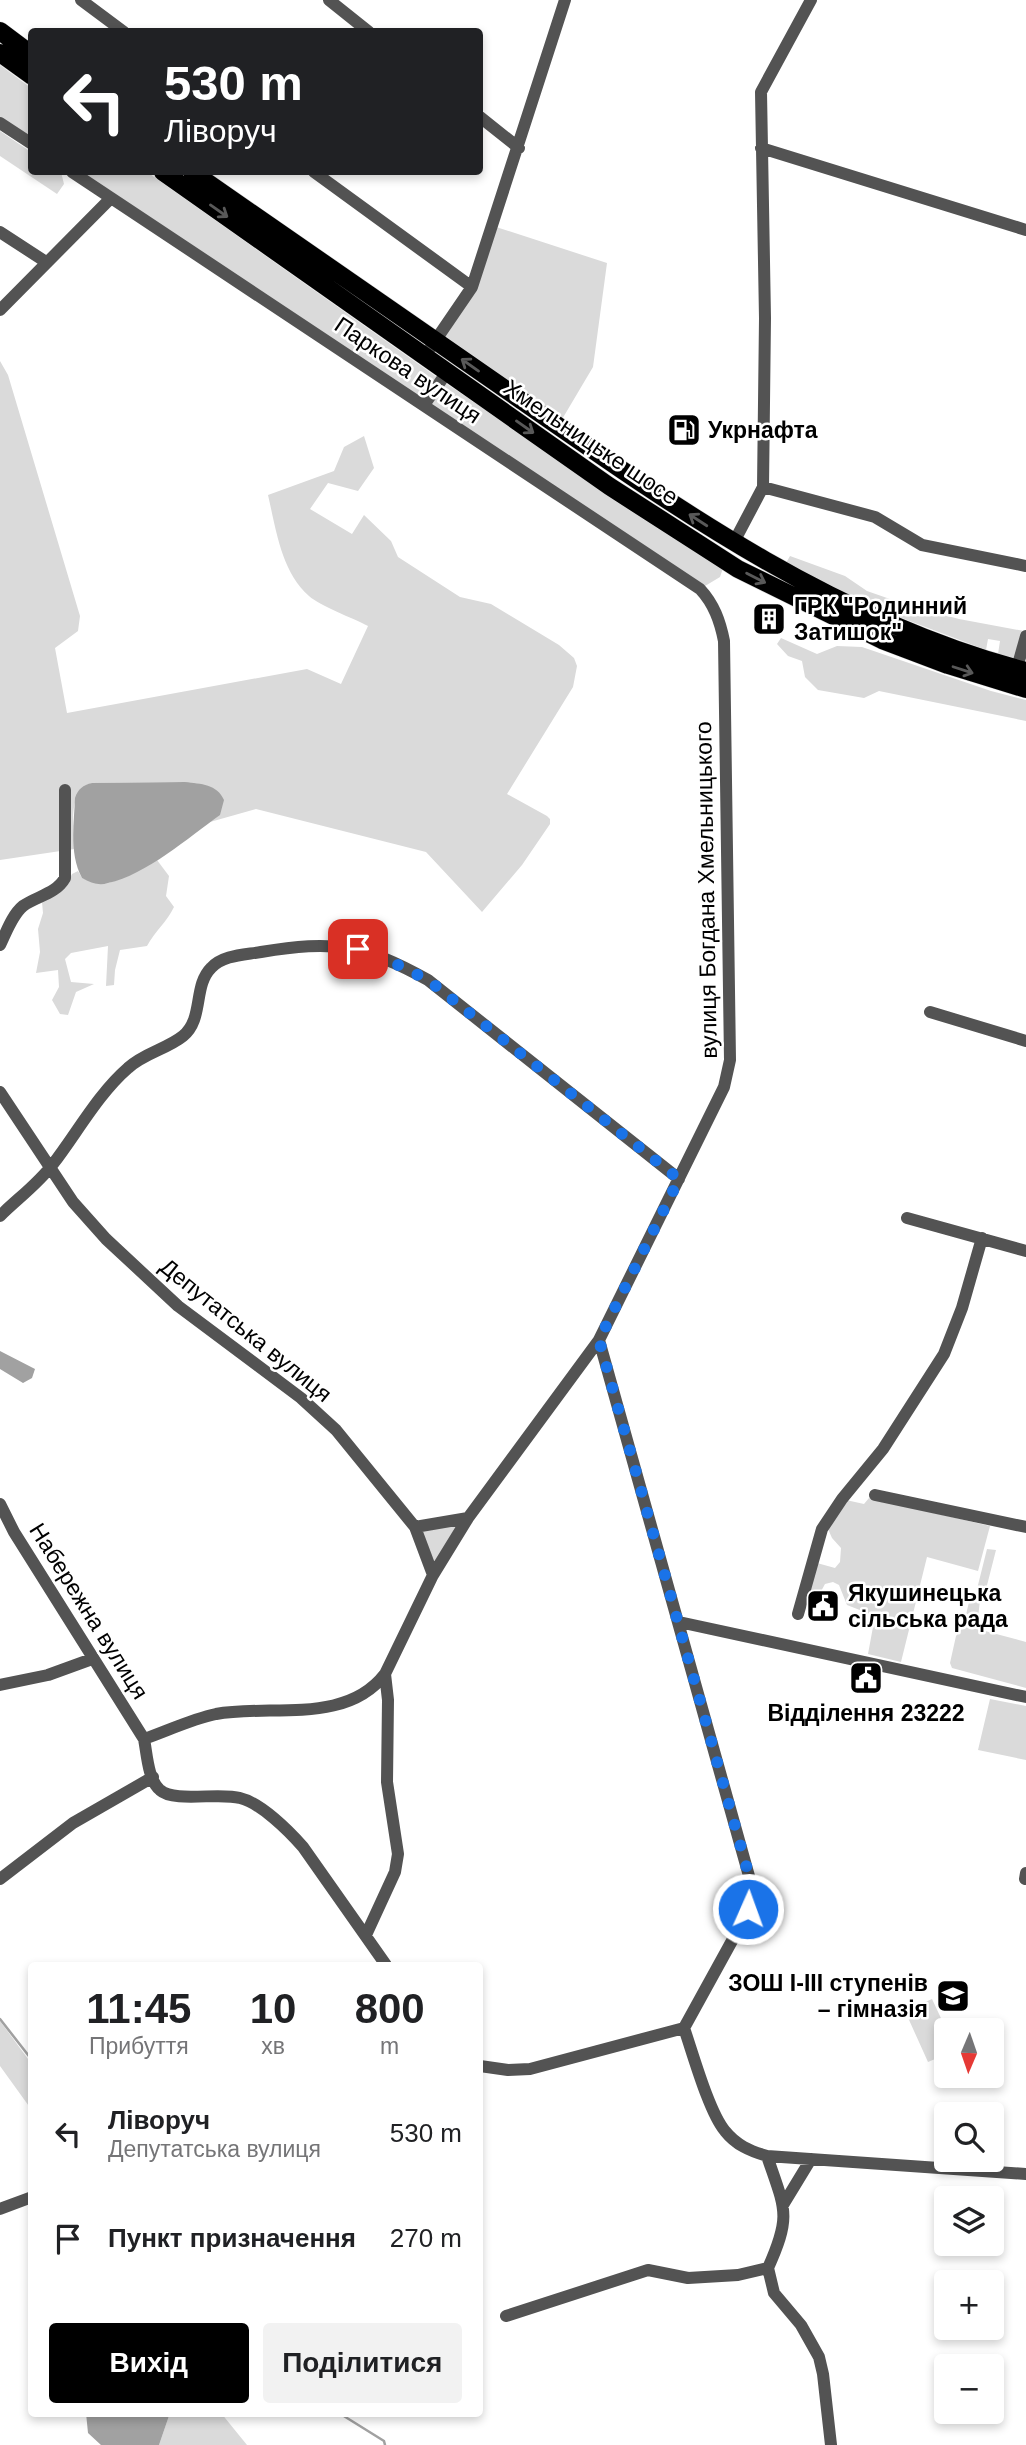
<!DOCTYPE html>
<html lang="uk">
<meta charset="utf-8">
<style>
body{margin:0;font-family:Arial,sans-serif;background:#f2f2f2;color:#202124;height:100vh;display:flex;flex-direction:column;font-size:26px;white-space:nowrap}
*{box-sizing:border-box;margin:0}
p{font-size:23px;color:#757577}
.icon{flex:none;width:38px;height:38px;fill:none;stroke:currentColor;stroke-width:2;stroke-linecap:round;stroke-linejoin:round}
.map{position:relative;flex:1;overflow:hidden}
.sheet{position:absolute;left:28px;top:1962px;width:455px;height:455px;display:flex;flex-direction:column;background:#fff;border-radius:7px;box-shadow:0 4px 10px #0003}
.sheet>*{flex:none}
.guide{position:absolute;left:28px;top:28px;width:455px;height:147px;border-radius:7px;box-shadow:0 4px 10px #0003;background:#202124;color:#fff;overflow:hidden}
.needle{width:46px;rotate:182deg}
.tools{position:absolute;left:934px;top:2018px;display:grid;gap:14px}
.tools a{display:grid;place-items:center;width:70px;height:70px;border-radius:7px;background:#fff;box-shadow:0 4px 10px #0003;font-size:35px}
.pin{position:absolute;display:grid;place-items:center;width:60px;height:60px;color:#fff;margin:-30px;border-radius:14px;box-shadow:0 4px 10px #0006}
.me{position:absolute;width:77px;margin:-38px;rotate:2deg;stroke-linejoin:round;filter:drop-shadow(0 0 5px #0008)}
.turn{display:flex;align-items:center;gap:24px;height:147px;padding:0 21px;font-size:32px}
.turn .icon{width:91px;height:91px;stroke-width:2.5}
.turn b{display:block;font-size:49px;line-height:60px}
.eta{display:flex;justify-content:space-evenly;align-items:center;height:119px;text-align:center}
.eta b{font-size:42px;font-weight:800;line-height:49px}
.primary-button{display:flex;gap:14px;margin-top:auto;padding:14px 21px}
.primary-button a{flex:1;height:80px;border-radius:7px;background:#000;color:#fff;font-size:28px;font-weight:800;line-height:80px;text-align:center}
.primary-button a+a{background:#f2f2f2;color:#202124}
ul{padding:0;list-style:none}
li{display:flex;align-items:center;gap:21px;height:105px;padding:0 21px}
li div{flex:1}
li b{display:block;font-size:26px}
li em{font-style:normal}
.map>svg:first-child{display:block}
.green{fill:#dadada}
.water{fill:#a1a1a1}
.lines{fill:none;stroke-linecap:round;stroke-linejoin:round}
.stream{stroke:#a1a1a1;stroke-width:2.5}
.highway-casing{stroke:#dbdbdb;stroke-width:19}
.minor{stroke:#535353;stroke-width:12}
.highway{stroke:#000;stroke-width:18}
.oneway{stroke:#595959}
.route{stroke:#1a73e8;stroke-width:12;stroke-dasharray:0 21.6}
.labels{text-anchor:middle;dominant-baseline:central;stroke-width:5;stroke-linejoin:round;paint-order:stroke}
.street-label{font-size:23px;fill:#000;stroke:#fff}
.poi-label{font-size:23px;font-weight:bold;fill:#000;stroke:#fff;text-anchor:start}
</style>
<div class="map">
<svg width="1026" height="2445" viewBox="0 0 1026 2445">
<rect width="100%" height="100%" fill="#fff"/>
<path class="green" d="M0,65L31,88V144L0,123Z
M0,131L31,152L32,172H61L64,184L57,194L0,156Z
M72,172H147L441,380L723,568L720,577L700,589Z
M493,226L607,263L593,367L561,421L438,337L472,287Z
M0,361L8,375L80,616L78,631L55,648L67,713L307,669L341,684L368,626C353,618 320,606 309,596C281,571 276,529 268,495L334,471L344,447L364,436L374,468L358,491L328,483L310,509L352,534L364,515L391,541L398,557L460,597L491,604L559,645L574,658L577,666L573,687L507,794L547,816L550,819V824L522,865L482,912L426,852L256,809L210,822L217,814L185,782L92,783C67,790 74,828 74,849L0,860Z
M790,556L845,576L867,591L910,606L959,619L1024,631L1016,660L998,654L1000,641L988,639L986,650L857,601L786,563Z
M781,638L817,654L837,646L862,647L991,691L1026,700V721L879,691L864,698L818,690L805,677L802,661L788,656L777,644Z
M157,860L169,876L166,896L174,907C167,922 155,931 147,946L120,950L115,970L114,985L106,986L108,946L71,953L65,959L71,982L94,984L76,992L68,1015L60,1014L52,1000L59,987L58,970L36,973L40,952L38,929L43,913L42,902L69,880L72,874L78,871L82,878L98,884L109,883Z
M869,1498L990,1526L978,1571L927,1557L901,1662L868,1654L875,1616L847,1605L839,1585L833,1582L825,1584L819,1595L808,1594L817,1563L835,1568L840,1562L841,1548L832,1538L828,1529L846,1500L864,1504Z
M468,1518L433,1575L415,1527Z
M987,1549L996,1550L983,1601L980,1600L978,1618L985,1631L1026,1642V1688L952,1668L950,1663L956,1636L963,1627L970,1598L976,1593Z
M990,1699L1026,1706V1760L978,1750Z
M932,1999L947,2031V2054L928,2062L905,2011Z
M0,2021L31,2063V2109L0,2066Z
M170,2413H221L247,2445H159Z"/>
<path class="water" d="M185,782C201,784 217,784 224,800L220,815C189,837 146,875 108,883C99,886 91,883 82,878C69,854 74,824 75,798C78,789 83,785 92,783Z
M0,1351L35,1369L32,1378L23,1383L0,1369Z
M86,2413H170L159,2445H101L88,2433Z"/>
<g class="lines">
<path class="stream" d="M0,2019L32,2060
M339,2413L384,2441L385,2445"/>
<defs>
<path id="highway" d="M0,31L32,55
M0,53L32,76
M163,172L609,486L738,569L882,640L948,665L1026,689
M192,172C301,248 411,324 521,400C680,511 836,621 1026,671"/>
</defs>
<use href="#highway" class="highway-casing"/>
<path class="minor" d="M81,0L124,32
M329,0L369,32
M480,117L519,148
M0,123L32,144
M761,148L1026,230
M72,172L700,589C714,604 720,621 724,641L730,1060L724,1087L599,1340L749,1876L750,1898L744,1919L684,2028C693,2054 709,2112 725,2131C736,2145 750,2151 767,2156L1026,2174
M314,172L472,287
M0,232L46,262
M0,310L111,198
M431,347L472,287L565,0
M424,405L447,372
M763,487L875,517L922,545L1026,566
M734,542L763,487L765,318L761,92L811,0
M1017,668L1026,636
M0,945C6,933 12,915 23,906C37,896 56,894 65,878V790
M930,1012L1026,1041
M0,1092L73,1202L106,1239L178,1306L301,1398L336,1430L415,1527L433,1575
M0,1216C17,1199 38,1184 53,1164C77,1133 98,1094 128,1068C144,1053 167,1049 183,1036C204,1019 193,986 211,968C223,955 244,955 261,952C333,940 364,944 428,980L679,1179
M907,1218L1026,1251
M875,1495L1026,1527
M0,1504L14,1532L144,1739C147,1754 148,1780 160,1790C174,1803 220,1792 240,1798C261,1803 289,1831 303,1847L386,1965
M415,1527L468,1518
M798,1614L822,1529L842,1499L883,1449L944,1354L962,1308L982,1238
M679,1622L1026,1697
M0,1685L48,1675L92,1659
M144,1739C167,1731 192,1719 216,1714C271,1704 346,1725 385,1674L433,1575L468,1518L599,1340
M0,1879L73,1823L153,1777
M1025,1879L1026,1873
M366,1935L395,1872L398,1854L387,1782L388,1700L385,1674
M480,2066L508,2070L530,2069L684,2028
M783,2205L811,2159
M0,2209L32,2197
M768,2268L774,2293L801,2325L819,2357L823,2374L831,2445
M506,2316L648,2270L688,2278L738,2275L768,2268C792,2215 785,2209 767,2156"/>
<use href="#highway" class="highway"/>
</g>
<defs><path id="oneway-shaft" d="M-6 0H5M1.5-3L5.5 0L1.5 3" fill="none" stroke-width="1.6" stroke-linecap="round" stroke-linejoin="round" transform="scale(1.75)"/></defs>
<g class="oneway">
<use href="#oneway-shaft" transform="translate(219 211) rotate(35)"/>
<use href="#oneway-shaft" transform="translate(470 365) rotate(-145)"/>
<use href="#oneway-shaft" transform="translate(525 427) rotate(35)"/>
<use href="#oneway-shaft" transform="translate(698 520) rotate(-147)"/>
<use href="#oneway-shaft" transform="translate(756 578) rotate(27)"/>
<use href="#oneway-shaft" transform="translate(963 670) rotate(18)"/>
</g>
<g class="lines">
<path class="route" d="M358,949L396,964L428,980L679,1179L599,1340L749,1876L750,1898L748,1909"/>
</g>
<defs>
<symbol id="fuel-square" viewBox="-11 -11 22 22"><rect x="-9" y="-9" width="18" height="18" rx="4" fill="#000" stroke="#fff"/><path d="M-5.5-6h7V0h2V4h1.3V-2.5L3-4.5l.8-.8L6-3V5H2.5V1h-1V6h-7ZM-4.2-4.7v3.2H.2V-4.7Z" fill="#fff"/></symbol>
<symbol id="building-square" viewBox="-11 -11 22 22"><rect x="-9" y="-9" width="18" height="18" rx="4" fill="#000" stroke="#fff"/><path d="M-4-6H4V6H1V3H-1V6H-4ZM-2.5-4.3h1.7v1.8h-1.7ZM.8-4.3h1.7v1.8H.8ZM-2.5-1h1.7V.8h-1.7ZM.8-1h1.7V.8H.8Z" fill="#fff"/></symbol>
<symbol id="civic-square" viewBox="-11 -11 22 22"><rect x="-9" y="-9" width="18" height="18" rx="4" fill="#000" stroke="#fff"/><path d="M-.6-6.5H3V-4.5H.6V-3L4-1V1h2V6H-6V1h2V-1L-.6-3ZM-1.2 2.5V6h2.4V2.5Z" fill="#fff"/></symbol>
<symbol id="school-square" viewBox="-11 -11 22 22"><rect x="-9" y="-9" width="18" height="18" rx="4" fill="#000" stroke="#fff"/><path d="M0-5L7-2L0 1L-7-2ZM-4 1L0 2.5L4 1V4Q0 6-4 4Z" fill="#fff"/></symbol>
</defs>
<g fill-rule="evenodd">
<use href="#fuel-square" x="665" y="411" width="38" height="38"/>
<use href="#building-square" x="750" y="600" width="38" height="38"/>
<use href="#civic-square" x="804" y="1587" width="38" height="38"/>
<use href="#civic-square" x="847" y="1659" width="38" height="38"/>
<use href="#school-square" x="934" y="1977" width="38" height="38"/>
</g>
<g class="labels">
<g class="street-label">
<text transform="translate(408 370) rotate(34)">Паркова вулиця</text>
<text transform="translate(591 442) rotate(34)">Хмельницьке шосе</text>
<text transform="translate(706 890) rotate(-91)">вулиця Богдана Хмельницького</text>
<text transform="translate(246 1330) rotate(39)">Депутатська вулиця</text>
<text transform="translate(89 1611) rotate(58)">Набережна вулиця</text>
</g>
<g class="poi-label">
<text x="708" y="430">Укрнафта</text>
<text x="794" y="606">ГРК "Родинний<tspan x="794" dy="26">Затишок"</tspan></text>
<text x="848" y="1593">Якушинецька<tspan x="848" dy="26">сільська рада</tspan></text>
<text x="866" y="1713" text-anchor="middle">Відділення 23222</text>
<text x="928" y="1983" text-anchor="end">ЗОШ І-ІІІ ступенів<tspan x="928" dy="26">– гімназія</tspan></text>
</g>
</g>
</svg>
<div class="tools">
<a><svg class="needle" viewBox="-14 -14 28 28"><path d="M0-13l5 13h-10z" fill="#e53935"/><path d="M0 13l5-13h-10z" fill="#757577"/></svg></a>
<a><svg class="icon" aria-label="search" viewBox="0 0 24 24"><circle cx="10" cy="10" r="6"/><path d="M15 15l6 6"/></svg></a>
<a><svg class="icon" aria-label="layers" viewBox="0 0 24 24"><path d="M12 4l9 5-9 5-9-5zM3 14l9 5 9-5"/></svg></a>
<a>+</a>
<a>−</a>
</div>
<div class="pin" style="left:358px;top:949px;background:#d93025"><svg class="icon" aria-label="arrive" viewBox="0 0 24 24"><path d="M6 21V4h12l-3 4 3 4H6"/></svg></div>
<svg class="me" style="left:748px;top:1909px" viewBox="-20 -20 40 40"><circle r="17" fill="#1a73e8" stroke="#fff" stroke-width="3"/><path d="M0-11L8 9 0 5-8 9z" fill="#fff"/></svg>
<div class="guide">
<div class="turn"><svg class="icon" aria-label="left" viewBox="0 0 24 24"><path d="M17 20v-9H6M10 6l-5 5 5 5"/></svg><div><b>530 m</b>Ліворуч</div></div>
</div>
<section class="sheet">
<div class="eta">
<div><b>11:45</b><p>Прибуття</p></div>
<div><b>10</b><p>хв</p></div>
<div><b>800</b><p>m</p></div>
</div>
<ul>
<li><svg class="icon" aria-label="left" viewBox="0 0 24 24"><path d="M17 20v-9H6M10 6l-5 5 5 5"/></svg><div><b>Ліворуч</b><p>Депутатська вулиця</p></div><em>530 m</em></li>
<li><svg class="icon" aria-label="arrive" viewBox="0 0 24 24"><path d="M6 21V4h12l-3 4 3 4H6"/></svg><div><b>Пункт призначення</b></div><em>270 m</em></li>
</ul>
<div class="primary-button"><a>Вихід</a><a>Поділитися</a></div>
</section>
</div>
